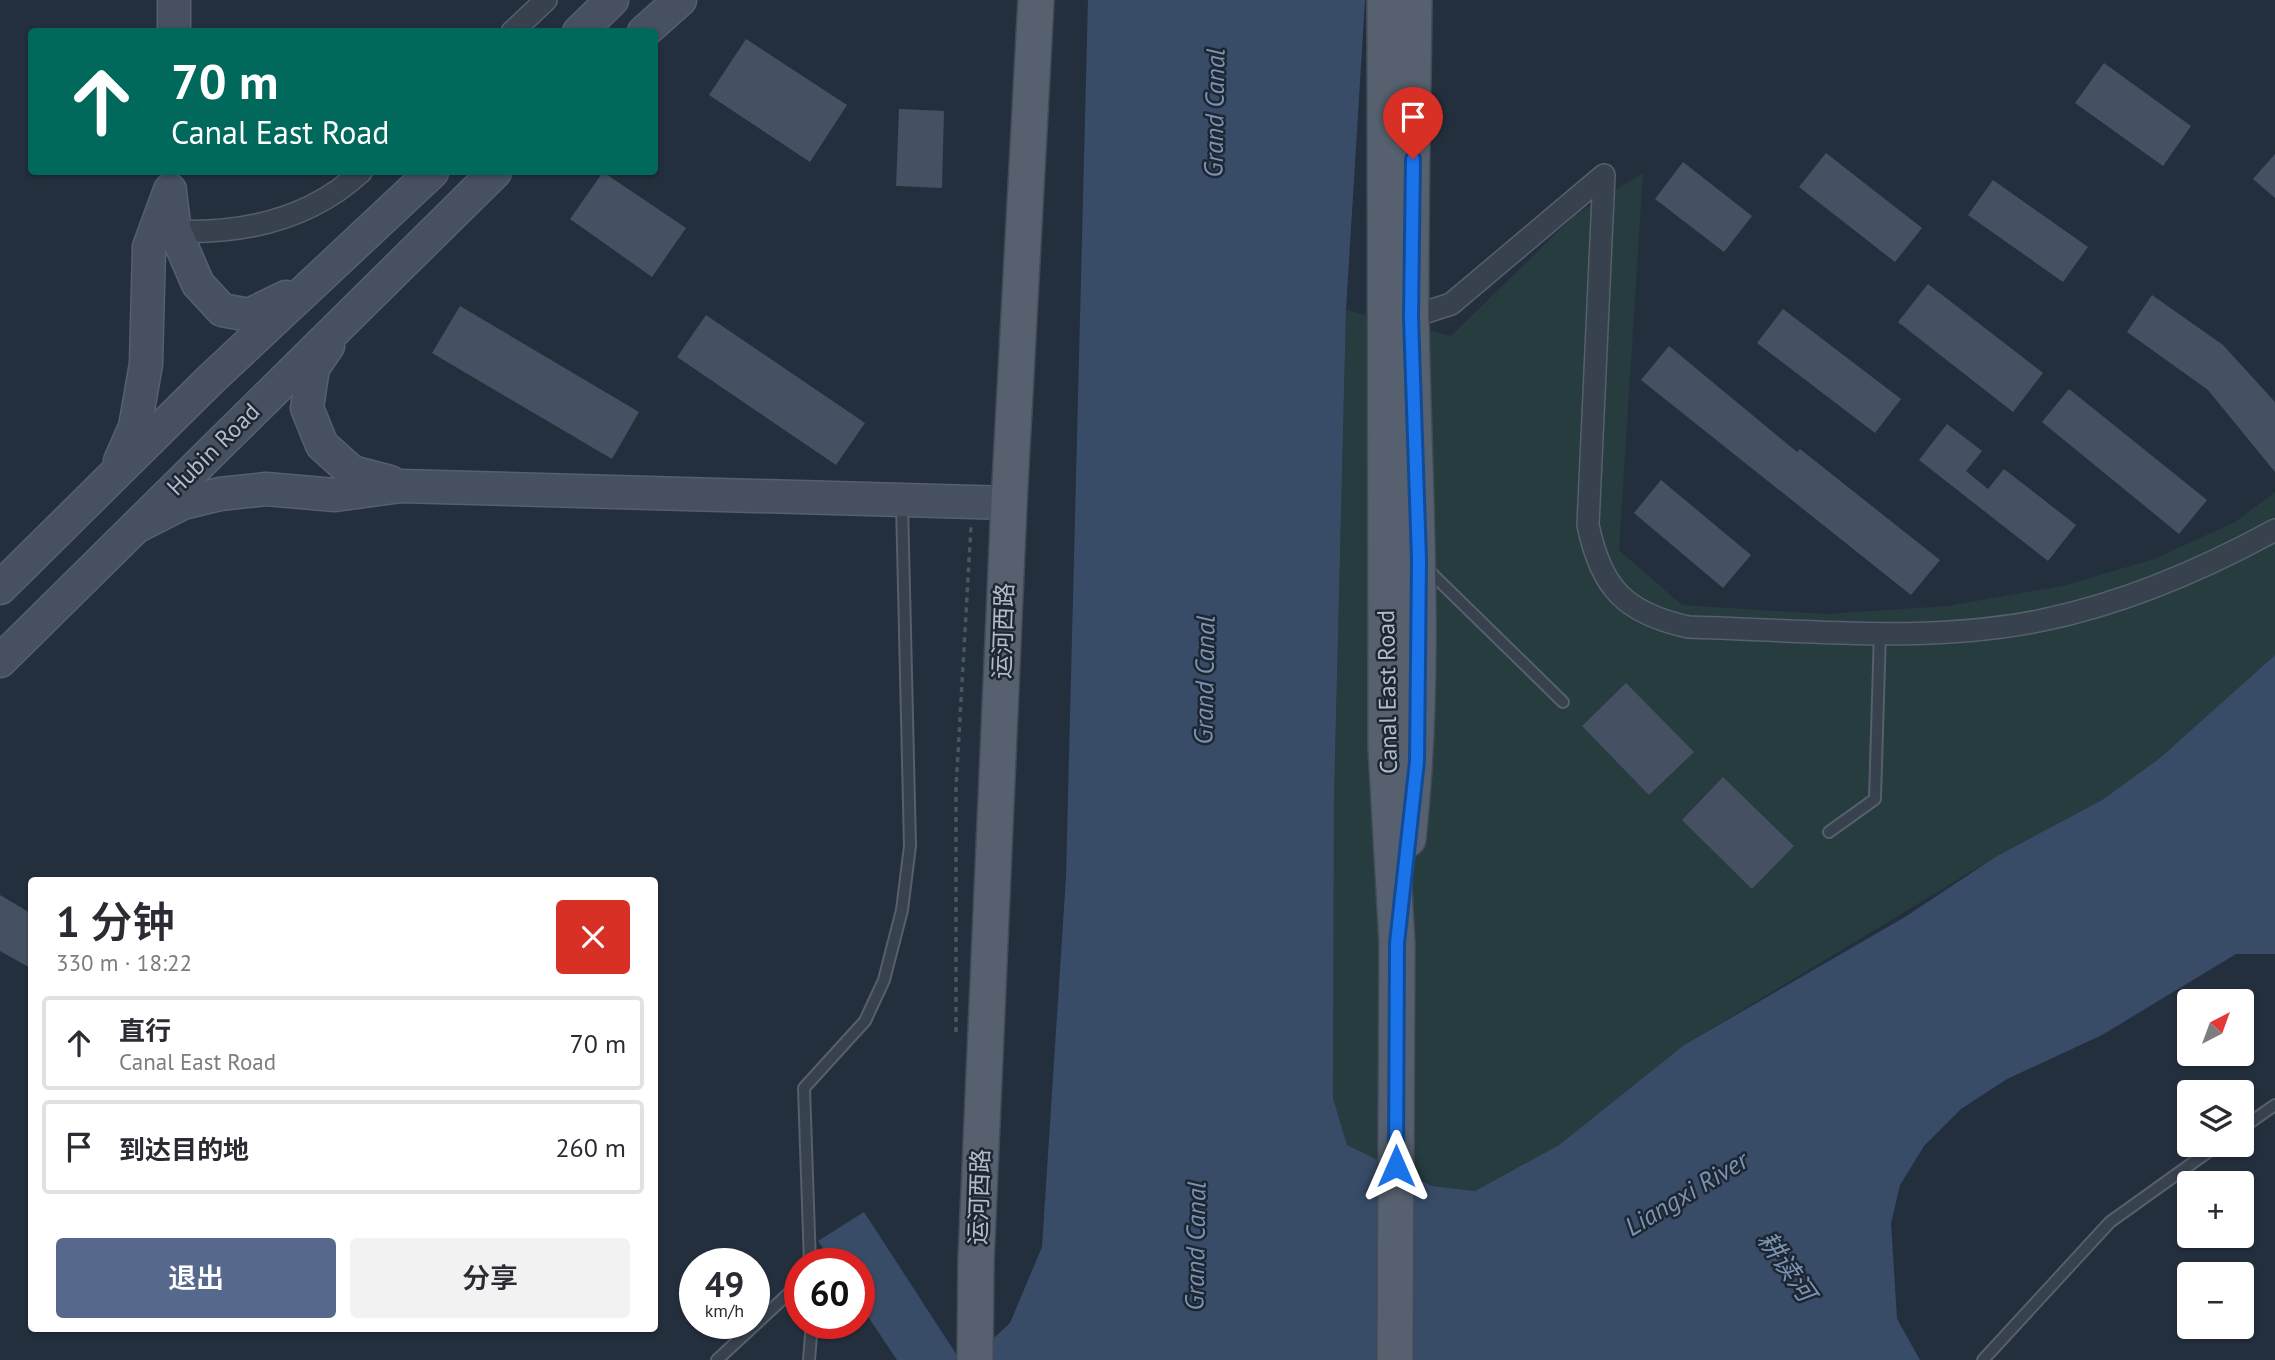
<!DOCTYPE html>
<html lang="zh">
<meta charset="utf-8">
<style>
body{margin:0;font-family:"PT Sans","Noto Sans SC",sans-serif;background:#f2f2f3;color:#2b2b33;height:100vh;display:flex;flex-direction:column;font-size:26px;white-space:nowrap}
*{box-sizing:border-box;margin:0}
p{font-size:23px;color:#7c7c81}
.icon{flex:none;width:38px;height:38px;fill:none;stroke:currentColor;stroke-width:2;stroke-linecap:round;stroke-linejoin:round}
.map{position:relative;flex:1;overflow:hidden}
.panel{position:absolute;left:28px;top:877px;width:630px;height:455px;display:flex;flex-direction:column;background:#fff;border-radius:7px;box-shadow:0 2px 5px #0004}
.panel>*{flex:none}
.top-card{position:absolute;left:28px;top:28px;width:630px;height:147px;border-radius:7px;box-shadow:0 2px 5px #0004;background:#00695c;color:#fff;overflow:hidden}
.needle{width:46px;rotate:41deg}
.fabs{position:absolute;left:2177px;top:989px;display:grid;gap:14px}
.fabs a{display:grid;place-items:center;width:77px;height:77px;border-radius:7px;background:#fff;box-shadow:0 2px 5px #0004;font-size:35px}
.speed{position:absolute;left:679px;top:1248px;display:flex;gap:14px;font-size:35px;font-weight:700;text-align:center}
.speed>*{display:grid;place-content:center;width:91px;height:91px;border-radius:50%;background:#fff;box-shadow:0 2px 5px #0004;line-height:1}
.speed small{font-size:18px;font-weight:400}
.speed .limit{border:10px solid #d22;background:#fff;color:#111}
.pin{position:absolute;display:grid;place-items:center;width:60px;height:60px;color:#fff;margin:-72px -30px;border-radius:50% 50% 50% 0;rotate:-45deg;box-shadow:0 0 7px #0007}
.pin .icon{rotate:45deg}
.me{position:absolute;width:77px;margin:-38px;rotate:0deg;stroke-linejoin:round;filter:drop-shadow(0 0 5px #0008)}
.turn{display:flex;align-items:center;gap:24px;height:147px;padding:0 28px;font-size:32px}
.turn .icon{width:91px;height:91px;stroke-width:2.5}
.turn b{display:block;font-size:49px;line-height:60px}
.round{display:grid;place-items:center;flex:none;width:74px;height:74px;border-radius:7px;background:#f2f2f3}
.overview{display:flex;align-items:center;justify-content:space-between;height:119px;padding:0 28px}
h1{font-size:42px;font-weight:600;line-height:52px}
.cta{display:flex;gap:14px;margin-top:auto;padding:14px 28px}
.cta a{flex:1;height:80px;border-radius:7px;background:#56698c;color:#fff;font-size:28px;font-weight:600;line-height:80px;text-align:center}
.cta a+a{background:#f2f2f3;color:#2b2b33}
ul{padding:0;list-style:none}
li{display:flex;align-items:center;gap:21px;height:94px;margin:0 14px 10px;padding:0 14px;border:4px solid #e1e1e2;border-radius:7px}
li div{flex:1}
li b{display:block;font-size:26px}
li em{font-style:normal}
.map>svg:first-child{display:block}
.green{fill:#263c3f}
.water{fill:#394c67}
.building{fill:#455162}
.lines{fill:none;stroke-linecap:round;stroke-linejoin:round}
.lane-casing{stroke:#565f6c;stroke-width:14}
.street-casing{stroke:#565f6c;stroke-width:24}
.secondary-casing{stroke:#565f6c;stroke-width:35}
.primary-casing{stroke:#414a57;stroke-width:38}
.path{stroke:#44595c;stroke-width:3.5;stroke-dasharray:5 5;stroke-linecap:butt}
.lane{stroke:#38414e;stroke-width:10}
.street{stroke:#38414e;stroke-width:21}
.secondary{stroke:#465061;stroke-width:32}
.primary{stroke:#56606e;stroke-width:35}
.route-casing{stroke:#114b97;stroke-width:18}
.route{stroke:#1a73e8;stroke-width:12}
.labels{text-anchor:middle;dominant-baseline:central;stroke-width:5;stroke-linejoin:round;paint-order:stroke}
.street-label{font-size:24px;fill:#b4bcc9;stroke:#1d2633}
.water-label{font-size:26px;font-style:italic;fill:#7c92b1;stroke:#1d2633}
</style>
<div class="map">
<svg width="2275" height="1360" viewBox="0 0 2275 1360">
<rect width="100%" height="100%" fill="#242f3e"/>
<path class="green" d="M1643,173L1619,550L1682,605L1826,614L1947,606L2062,586L2154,559L2235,522L2275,492V655L2160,758L2102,800L1997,856L1684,1045L1559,1145L1475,1191L1432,1186L1347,1145L1333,1098L1334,799L1346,310L1451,336L1575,215Z"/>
<path class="water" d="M1088,0H1365L1346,310L1334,799L1333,1098L1347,1145L1432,1186L1475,1191L1559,1145L1684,1045L1905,917L1997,856L2102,800L2160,758L2275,655V954H2236L2102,1035L2007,1079L1961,1109L1924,1146L1900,1185L1891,1223L1897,1319L1920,1360H970L1010,1323L1042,1247L1066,877Z
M864,1212L960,1360H897L859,1303V1264L833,1263L818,1241Z"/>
<path class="building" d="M746,39L847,105L810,162L709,95Z
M2104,63L2191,126L2163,166L2075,103Z
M899,109L944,111L942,188L896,186Z
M1826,153L1922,228L1895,262L1799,187Z
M2275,154V198L2253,179Z
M1683,162L1752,216L1724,252L1655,199Z
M603,172L686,228L652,277L570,219Z
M1993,180L2088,247L2063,282L1968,215Z
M1928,284L2043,373L2013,412L1898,322Z
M2152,295L2223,345L2275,402V472L2208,390L2127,332Z
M460,306L639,412L612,459L432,353Z
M1783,309L1901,399L1875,433L1757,343Z
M706,315L865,423L836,465L677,357Z
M1669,346L1797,452L1800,449L1940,560L1911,595L1641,380Z
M2069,389L2207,500L2179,534L2042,422Z
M1947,424L1982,451L1966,471L1988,489L2004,469L2076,525L2048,561L1919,460Z
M1661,480L1751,555L1723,588L1634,513Z
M1626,683L1694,752L1649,795L1582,726Z
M1723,777L1794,846L1752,889L1682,820Z
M0,895L32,914V969L0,951Z"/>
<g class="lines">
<defs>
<path id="lane" d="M1425,567L1563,702
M1829,832L1875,799L1880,631
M2242,1128L2275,1105
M810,1264L804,1088L865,1021L884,980L902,910L910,846L902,503
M717,1360L800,1283
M809,1360L812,1323
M1983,1360L2110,1222L2219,1144"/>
<path id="street" d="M512,32L546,0
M175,231C243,234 310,219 361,172
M1411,317L1451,304L1604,175L1588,525C1601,588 1625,613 1688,627C1803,630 1930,644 2043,620C2125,603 2202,570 2275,530"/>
<path id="secondary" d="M174,32V0
M579,32L612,0
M644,32L680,0
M170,193L175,231L198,284L222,310L249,315L286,297
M328,346L313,368L307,408L322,445L352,472L390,482
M120,461L135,427L146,364L149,247L170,190
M136,527L183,503L220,494L266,489L335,495L401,486L1009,503
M0,588L210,380L432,172
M0,661L495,172"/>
<path id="primary" d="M1385,0L1386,748L1397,943L1395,1360
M1408,839C1427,666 1414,492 1411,319C1410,213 1413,106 1414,0
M975,1360L976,1261L1009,503L1036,0"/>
</defs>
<use href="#lane" class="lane-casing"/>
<use href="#street" class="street-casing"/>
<use href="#secondary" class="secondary-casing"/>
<use href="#primary" class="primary-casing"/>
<path class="path" d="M956,1032V788L971,526"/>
<use href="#lane" class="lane"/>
<use href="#street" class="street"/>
<use href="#secondary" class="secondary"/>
<use href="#primary" class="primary"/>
</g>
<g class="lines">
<defs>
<path id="route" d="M1396,1166L1397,943L1417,761L1419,560L1411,317L1413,159"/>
</defs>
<use href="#route" class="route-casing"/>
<use href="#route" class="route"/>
</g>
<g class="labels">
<g class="street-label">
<text transform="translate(213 449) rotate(-45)">Hubin Road</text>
<text transform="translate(1003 631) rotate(-88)">运河西路</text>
<text transform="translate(1387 692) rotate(-91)">Canal East Road</text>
<text transform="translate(979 1197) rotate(-88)">运河西路</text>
</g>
<g class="water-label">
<text transform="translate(1214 113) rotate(-89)">Grand Canal</text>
<text transform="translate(1204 680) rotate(-89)">Grand Canal</text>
<text transform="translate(1686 1193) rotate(-31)">Liangxi River</text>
<text transform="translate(1195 1246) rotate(-89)">Grand Canal</text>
<text transform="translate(1787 1266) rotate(55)">耕读河</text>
</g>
</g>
</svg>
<div class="fabs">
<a><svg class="needle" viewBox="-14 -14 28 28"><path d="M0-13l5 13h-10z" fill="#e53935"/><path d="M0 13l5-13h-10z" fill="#7c7c81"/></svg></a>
<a><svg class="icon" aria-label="layers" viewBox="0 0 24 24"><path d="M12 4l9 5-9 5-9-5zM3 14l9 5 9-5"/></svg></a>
<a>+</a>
<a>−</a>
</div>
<div class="speed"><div>49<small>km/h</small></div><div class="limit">60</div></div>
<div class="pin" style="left:1413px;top:159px;background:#d93025"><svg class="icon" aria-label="arrive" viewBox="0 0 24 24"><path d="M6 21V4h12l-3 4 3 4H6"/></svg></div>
<svg class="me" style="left:1396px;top:1166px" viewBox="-20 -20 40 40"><path d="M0-17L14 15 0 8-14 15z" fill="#1a73e8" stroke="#fff" stroke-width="4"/></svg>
<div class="top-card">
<div class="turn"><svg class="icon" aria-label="ahead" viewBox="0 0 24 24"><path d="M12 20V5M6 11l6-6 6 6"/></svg><div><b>70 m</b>Canal East Road</div></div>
</div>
<section class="panel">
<div class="overview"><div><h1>1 分钟</h1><p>330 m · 18:22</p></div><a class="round" style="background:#d93025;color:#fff"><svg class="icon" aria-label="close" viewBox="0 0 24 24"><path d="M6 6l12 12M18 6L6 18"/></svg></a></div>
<ul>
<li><svg class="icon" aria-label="ahead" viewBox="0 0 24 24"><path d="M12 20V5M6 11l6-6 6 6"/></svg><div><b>直行</b><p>Canal East Road</p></div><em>70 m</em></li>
<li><svg class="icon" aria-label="arrive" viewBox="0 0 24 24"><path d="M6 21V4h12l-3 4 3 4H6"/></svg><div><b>到达目的地</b></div><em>260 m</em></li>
</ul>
<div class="cta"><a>退出</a><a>分享</a></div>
</section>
</div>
